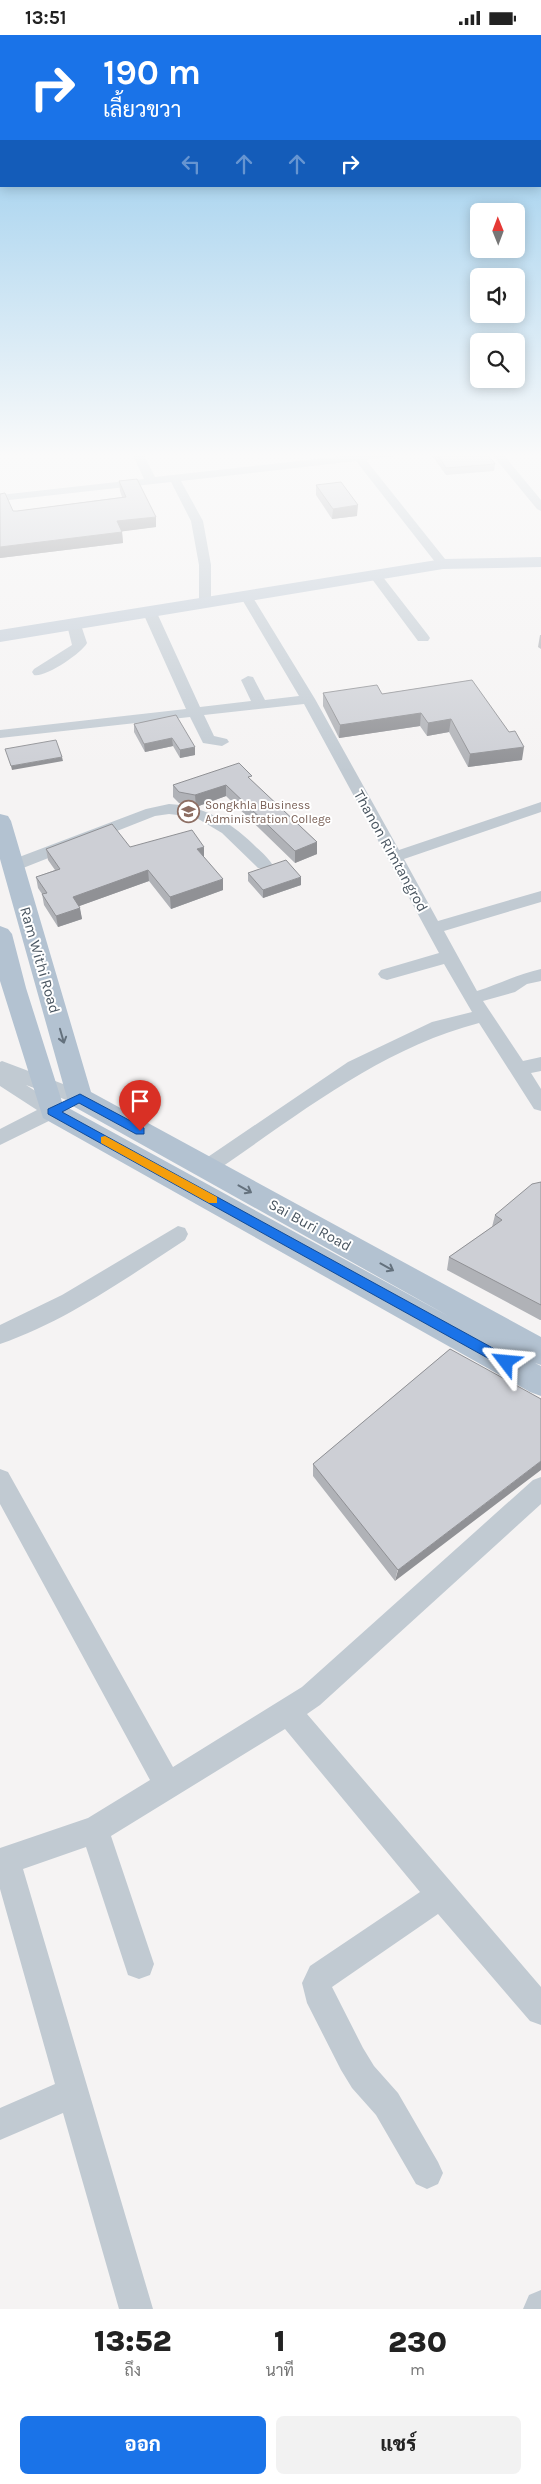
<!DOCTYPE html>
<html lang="th">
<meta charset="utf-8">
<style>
body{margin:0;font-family:Karla,Sarabun,sans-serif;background:#f2f2f2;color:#222;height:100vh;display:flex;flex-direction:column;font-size:19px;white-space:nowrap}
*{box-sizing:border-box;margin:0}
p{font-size:16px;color:#767676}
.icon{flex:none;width:28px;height:28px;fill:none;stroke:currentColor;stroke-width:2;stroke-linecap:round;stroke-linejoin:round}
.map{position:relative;height:2274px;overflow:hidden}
.panel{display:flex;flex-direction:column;background:#fff;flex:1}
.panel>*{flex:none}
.hud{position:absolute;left:0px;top:0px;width:541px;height:152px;box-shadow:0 2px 12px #0003;background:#1a73e8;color:#fff;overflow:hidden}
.needle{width:32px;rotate:359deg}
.fabs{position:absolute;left:470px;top:168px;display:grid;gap:10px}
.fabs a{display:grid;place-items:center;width:55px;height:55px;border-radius:8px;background:#fff;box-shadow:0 2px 12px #0003;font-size:25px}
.pin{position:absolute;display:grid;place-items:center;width:42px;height:42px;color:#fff;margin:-51px -21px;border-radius:50% 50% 50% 0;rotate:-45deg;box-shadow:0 0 5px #0007}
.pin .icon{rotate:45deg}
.me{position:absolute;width:55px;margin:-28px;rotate:299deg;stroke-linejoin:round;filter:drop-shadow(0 0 4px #0008)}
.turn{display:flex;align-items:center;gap:18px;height:105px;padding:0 20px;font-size:22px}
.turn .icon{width:65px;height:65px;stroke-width:2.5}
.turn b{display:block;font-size:35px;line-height:42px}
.lanes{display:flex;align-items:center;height:48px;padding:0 20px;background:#0003;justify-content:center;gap:25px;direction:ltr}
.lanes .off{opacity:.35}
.eta{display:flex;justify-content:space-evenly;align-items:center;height:85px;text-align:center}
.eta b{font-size:30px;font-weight:800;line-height:35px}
.cta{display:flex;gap:10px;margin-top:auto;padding:10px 20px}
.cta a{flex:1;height:58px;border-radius:8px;background:#1a73e8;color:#fff;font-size:20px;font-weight:800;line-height:58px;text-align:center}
.cta a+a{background:#f2f2f2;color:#222}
.status{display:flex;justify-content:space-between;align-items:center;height:35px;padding:0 25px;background:#fff;direction:ltr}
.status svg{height:14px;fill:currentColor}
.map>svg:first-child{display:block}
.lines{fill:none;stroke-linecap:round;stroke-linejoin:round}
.street{fill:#c1cad2;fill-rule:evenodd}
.secondary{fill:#c1cbd6;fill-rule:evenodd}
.primary{fill:#b3c2d1;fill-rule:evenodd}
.wall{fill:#b0b2b7}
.shaded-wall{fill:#909195}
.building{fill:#cdcfd5;stroke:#909195}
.oneway{stroke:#64717d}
.route{fill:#1a73e8;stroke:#114b97}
.slow{fill:#f59e0b}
.labels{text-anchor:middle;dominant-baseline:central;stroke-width:4;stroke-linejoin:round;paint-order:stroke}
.far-education-label{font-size:12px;fill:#785e54;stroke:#fff;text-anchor:start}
.street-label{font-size:15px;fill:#4a5661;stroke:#fff}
</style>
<div class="status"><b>13:51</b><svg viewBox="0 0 49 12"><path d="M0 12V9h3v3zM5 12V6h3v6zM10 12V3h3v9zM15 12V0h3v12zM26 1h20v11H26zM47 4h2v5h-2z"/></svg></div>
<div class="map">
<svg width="541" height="2274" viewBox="0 0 541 2274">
<rect width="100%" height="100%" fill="#f5f3f3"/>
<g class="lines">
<path class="street" d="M132,418H143L155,442L351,420L350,418H402L397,421L366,425L449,529L443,533L439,532L356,426L181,446L203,486L211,530V568L205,572L199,568V530L191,486L171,447L0,466V460L144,444Z
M491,418H502L541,465V476L537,474Z
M375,536L379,537L428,600L430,603L428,606H418L369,540Z
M246,557L252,561L315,664L399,815L541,767V777L404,824L438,886L541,856V867L444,896L477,956C499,949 518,939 541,934V946L527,949L515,957L483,966L523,1026L541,1022V1036L531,1038L541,1054V1076L534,1074L479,988C379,1014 297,1081 213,1138L206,1141L199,1138L196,1133L199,1128L348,1027L432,987L472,977L444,929L387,945L381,943L378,939L381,935L439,918L304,669L204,680L214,701L227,704L229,707L222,711L203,708L190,682L0,703V695L186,674L143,578L150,574L157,578L200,672L251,666L241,645L248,641L253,642L265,665L299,661L240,561Z
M74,586L81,590L87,608C82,618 45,643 34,640L32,637L34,634L72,610L67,590Z
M169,769C203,771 228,785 253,809C259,815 267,821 272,829L270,833H258L222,798L195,782L169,779L155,781L18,835H6L4,831L6,827L146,774Z
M2,1026L87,1058L90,1063L87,1068L80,1070L26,1050L59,1071L62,1076L59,1081L0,1110V1094L37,1075L0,1051V1027Z
M178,1191L185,1193L188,1199L185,1205C126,1243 67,1286 0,1309V1290L62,1260Z
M0,1434L8,1437L173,1732L302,1652L533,1445L541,1442V1469L320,1670L307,1679L541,1952V1990L530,1986L438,1879L332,1952L363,2013L374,2031L398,2058L438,2127L443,2138L438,2149L427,2154L416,2149L376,2080L352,2053L341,2035L307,1968L302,1948L310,1931L420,1857L285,1694L111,1801L154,1929L150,1940L139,1944L128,1940L86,1812L23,1834L153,2274H119L63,2078L0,2105V2073L55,2049L0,1854V1813L88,1783L150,1745L0,1469Z
M541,2255V2274H523L529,2260Z"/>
<path class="secondary" d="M541,522V532L443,534L0,607V595L443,524Z"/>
<path class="primary" d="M0,779L8,781L11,786L91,1057L541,1302V1330L535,1328L541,1331V1361L530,1357L43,1083L0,946V891L8,894L12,899L26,953L63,1070L450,1282L71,1070L67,1063L0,824Z"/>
</g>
<path class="wall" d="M430,418H487L495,429L494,436L446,440Z
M119,446L156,492L122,496L123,508L0,523V459L13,476H17L122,462L120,456Z
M316,450L357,481L332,484L316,460Z
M540,600H541V614L538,612Z
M472,645L522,725L468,732L449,697L427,701L420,691L339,703L323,671V658L382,659Z
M176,680L195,720L180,723L173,711L145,717L134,697V689Z
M252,746L317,807V819L295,828L226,761L196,772L179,768L173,762V750Z
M130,812L204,822L223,855L171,874L149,846L79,871L82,884L58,892L44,870L42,859L38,853L36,842L55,835L48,825L46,814Z
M248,838L301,850L263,863L248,846Z
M541,1147V1285H540L447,1235L449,1222L492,1192L495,1180Z
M450,1314L395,1546L313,1441V1429Z"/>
<path class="shaded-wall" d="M358,470L357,481L332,484L333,474Z
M156,482V492L118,497L117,486Z
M122,497L123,508L0,523V512Z
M421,678L420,691L339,703L340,690Z
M451,684L449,697L427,701L428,688Z
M172,703L173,711L145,717L144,709Z
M195,712V720L180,723V715Z
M524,712L522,725L468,732L470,719Z
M62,722L63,726L12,735L11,731Z
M226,750V761L196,772L195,760Z
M317,807V819L295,828V816Z
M204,812V823L197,814Z
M148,835L149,846L74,873L73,862Z
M301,842V850L263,863V855Z
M223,844V855L171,874L170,862Z
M80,873L82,884L58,892L56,881Z
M541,1426V1435L395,1546L398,1535Z"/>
<path class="building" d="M436,418H487L495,429L446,433Z
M137,444L156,482L117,486L122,497L0,512V459L5,458L13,476H17L126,462L119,446Z
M341,447L358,470L333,474L316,450Z
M472,645L509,697L515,696L524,712L470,719L451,684L428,688L421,678L340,690L323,658L377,650L382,659Z
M176,680L195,712L180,715L172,703L144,709L134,689Z
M56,705L62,722L11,731L5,714Z
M239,728L252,741L248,742L317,807L295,816L226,750L195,760L179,757L173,750Z
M112,789L130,812L192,795L204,812L197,814L223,844L170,862L148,835L73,862L80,873L56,881L42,859L47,858L36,842L60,834L46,814Z
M286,825L301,842L263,855L248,838Z
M541,1147V1270L449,1222L502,1185L495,1180L532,1149Z
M450,1314L541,1364V1426L398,1535L313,1429Z"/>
<defs><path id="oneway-shaft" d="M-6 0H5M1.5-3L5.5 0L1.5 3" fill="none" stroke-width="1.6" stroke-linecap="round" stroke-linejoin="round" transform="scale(1.25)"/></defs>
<g class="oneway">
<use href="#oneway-shaft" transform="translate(62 1001) rotate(74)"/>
<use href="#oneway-shaft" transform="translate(245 1154) rotate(29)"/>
<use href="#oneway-shaft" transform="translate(387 1232) rotate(29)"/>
</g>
<linearGradient id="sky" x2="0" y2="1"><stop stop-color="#85c3ea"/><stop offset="0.57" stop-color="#fafafa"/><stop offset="1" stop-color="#fafafa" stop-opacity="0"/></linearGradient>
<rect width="541" height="737" fill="url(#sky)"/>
<path class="route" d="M80,1059L144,1093V1099H136L79,1068L62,1077L511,1323L512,1327L511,1331H502L48,1079V1074Z"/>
<path class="slow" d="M105,1101L217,1162V1168H209L101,1108V1102Z"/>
<defs>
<symbol id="school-ring" viewBox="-11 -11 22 22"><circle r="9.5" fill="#fff" stroke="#8d6e63" stroke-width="1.5"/><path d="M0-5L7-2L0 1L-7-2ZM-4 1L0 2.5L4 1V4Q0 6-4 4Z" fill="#8d6e63"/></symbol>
</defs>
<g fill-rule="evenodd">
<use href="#school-ring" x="176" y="764" width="25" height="25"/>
</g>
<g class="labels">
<g class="far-education-label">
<text x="205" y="770">Songkhla Business<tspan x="205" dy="14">Administration College</tspan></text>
</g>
<g class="street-label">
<text transform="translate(391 816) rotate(61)">Thanon Rimtangrod</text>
<text transform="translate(40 925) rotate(74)">Ram Withi Road</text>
<text transform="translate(310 1190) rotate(29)">Sai Buri Road</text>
</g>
</g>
</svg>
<div class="fabs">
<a><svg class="needle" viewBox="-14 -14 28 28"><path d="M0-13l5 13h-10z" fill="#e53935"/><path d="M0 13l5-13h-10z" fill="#767676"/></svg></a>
<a><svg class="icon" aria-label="sound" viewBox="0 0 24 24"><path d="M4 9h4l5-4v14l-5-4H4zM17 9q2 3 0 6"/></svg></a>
<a><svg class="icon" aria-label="search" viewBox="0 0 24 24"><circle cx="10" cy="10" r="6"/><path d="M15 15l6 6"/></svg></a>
</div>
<div class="pin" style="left:140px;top:1096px;background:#d93025"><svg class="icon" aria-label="arrive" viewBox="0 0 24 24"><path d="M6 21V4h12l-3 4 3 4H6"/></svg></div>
<svg class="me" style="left:506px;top:1327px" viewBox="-20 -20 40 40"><path d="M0-17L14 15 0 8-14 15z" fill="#1a73e8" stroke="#fff" stroke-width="4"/></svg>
<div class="hud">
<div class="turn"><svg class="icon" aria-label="right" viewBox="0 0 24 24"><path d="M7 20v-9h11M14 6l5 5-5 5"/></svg><div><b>190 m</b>เลี้ยวขวา</div></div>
<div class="lanes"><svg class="icon off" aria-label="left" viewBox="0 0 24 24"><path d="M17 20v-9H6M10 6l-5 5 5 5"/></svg><svg class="icon off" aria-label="ahead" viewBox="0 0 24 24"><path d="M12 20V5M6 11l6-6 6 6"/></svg><svg class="icon off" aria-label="ahead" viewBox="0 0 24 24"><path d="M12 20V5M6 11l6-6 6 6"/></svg><svg class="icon" aria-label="right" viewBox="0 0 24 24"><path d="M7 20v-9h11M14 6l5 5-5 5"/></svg></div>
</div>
</div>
<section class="panel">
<div class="eta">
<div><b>13:52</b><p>ถึง</p></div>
<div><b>1</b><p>นาที</p></div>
<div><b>230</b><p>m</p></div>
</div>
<div class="cta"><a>ออก</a><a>แชร์</a></div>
</section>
